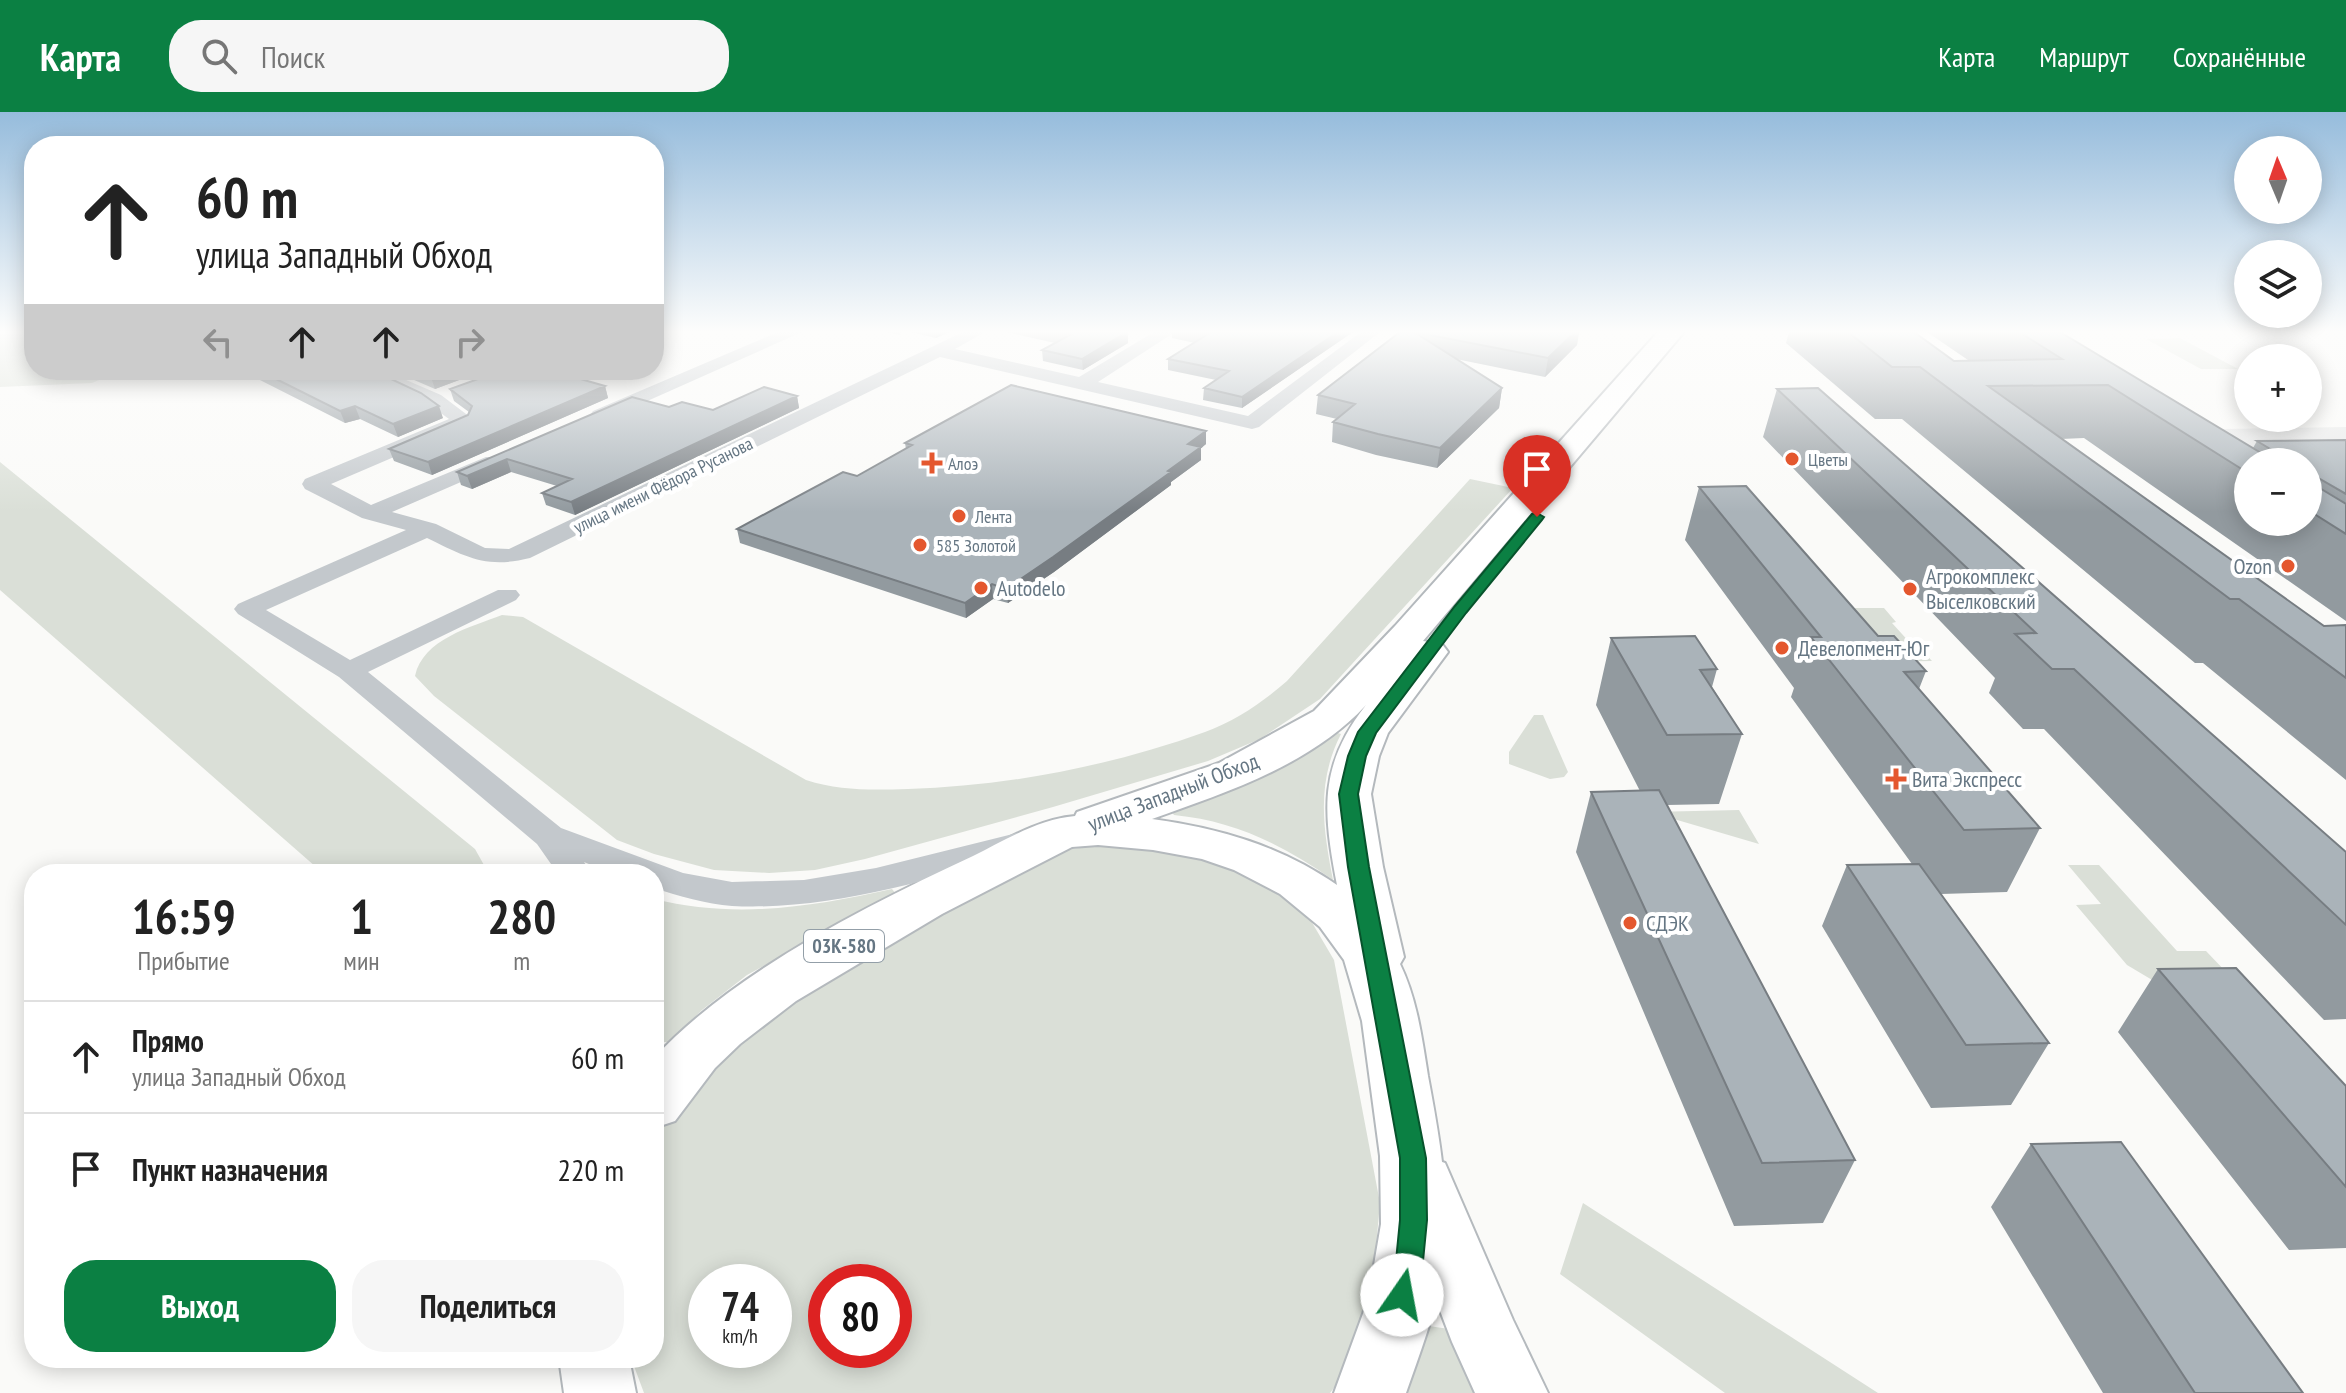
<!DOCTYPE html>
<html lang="ru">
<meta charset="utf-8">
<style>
body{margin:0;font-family:"PT Sans Narrow",sans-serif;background:#f6f6f6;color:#222;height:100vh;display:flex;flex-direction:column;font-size:30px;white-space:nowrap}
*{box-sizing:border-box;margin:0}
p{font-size:26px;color:#767676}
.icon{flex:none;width:44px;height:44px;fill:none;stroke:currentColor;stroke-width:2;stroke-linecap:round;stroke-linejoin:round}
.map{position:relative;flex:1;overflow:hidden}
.drawer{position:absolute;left:24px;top:752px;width:640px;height:504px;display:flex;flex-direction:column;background:#fff;border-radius:32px;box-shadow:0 4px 20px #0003}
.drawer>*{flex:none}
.hud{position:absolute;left:24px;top:24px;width:640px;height:244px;border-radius:32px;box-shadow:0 4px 20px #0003;background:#fff;color:#222;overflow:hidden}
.needle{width:52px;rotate:358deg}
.controls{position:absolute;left:2234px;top:24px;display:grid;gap:16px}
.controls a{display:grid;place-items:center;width:88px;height:88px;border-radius:50%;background:#fff;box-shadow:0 4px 20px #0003;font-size:40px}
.speed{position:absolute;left:688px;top:1152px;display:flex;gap:16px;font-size:40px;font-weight:700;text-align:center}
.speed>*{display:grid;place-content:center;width:104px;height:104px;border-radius:50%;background:#fff;box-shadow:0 4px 20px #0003;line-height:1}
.speed small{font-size:20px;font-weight:400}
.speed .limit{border:12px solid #d22;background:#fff;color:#111}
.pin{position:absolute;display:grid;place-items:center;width:68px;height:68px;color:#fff;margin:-82px -34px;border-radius:50% 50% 50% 0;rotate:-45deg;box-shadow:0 0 8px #0007}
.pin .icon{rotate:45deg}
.me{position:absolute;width:88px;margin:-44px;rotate:12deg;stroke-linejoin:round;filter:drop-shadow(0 0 6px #0008)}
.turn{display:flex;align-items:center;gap:28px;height:168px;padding:0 40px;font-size:36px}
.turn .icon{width:104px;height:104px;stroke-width:2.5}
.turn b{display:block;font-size:56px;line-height:68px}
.lanes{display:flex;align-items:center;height:76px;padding:0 40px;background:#0003;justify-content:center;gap:40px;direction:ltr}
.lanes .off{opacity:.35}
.eta{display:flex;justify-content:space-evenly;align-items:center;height:136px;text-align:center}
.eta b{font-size:48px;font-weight:800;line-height:56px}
.button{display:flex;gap:16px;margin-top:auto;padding:16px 40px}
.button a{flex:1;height:92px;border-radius:32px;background:#0b8043;color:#fff;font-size:32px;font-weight:800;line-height:92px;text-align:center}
.button a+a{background:#f6f6f6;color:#222}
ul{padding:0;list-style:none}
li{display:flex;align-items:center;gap:24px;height:112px;padding:0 40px;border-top:2px solid #e0e0e0}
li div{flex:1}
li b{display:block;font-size:30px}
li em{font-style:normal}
header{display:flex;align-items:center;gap:48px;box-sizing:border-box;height:112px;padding:0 40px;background:#0b8043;color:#fff}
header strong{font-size:38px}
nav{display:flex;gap:44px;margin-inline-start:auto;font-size:28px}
.search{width:560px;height:72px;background:#f6f6f6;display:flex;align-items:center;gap:20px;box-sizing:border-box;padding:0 28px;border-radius:32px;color:#767676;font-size:30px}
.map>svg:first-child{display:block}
.built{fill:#e8e9e9}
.green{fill:#dadfd7;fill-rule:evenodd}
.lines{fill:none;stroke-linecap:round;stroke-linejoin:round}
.primary-casing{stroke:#b5babe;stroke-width:4}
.highway-casing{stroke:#b4b9bd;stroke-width:4}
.street{fill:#c3c8cc;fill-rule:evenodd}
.primary{fill:#fff;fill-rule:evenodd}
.highway{fill:#fff;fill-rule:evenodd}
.wall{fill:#929a9f;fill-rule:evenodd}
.shaded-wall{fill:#777d82}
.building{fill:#aab3b9;stroke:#777d82;stroke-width:2}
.route{fill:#0b8043;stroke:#07532c;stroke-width:2}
.poi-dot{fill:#e4572e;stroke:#fff;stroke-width:3}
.labels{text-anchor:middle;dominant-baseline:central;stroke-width:8;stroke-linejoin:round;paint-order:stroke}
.far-poi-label{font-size:18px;fill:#657683;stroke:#fff;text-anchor:start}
.far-street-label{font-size:18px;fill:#657683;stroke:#fff}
.shield{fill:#fff;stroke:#939fa8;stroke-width:2}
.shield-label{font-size:20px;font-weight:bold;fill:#657683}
.poi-label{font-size:22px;fill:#657683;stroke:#fff;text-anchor:start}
.street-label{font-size:22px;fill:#657683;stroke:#fff}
</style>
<header>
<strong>Карта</strong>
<div class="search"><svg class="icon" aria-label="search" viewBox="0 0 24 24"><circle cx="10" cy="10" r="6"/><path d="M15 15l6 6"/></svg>Поиск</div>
<nav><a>Карта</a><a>Маршрут</a><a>Сохранённые</a></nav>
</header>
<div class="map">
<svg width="2346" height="1281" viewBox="0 0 2346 1281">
<rect width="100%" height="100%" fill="#fafaf8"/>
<path class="built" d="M2346,315V443L2308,410V350H2248L2152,318Z"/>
<path class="green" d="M0,220H34V258L120,259L92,271L0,275Z
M2180,226L2238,257H2201L2146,227Z
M0,350L475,737L489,762H324L0,478Z
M1470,367L1513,376L1320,587L1260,627L1208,649L1053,695L865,747L815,758L769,761L714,758L654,742L617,728L434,584L415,564C423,527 471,515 502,503L523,505L806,668C840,679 872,678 908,677C1009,674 1110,654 1205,620C1235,609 1263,590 1287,569Z
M1830,496H1884L1896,510L1892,511L1912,533L1918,534L1932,549L1876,550Z
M1534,603H1543L1568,660L1564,665L1550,667L1509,652V640Z
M1332,619L1341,622C1316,671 1323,716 1333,768C1283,733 1235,709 1174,703L1169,696Z
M1739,698L1759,732L1650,700Z
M1104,732L1192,737L1264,765L1307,802L1334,848L1380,1091L1374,1156L1345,1262L1330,1281H644L631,1246H654V1032L666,1004L720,938L926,802L1060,739ZM706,1170H774V1238H706ZM826,1170H894V1238H826Z
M2068,753H2099L2177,839H2206L2228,862L2169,878L2127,853L2076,793L2101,792Z
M892,777L896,782L747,863L702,898L669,930H654L659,877L654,850V787C735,807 812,795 892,777Z
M1583,1091L1878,1281H1725L1560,1162Z
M1429,1214L1449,1217L1475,1281H1402Z"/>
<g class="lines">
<defs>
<path id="primary" d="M1423,1043L1445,1051L1513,1208L1548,1281H1475L1452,1230L1391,1070L1401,1051Z"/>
<path id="highway" d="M1658,220H1684L1423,529L1442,532L1448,540L1388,621L1379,644L1371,682L1383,755L1404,845L1400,852C1417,887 1422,926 1428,964C1440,1028 1452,1093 1442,1158C1436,1200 1420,1241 1406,1281H1334L1368,1188L1381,1112L1380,1044L1362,909L1344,848L1320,815L1280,782L1234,758L1202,747L1153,738L1098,733L1072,735L942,802L796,889L740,932L715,956L675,1009L654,1016V946C735,859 866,794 973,744C1005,728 1039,707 1075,704L1077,700L1219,651L1314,599L1395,514ZM1366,593C1318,654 1323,700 1337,773C1281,734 1219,716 1152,707C1227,680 1311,653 1366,593Z
M559,1246H629L636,1281H564Z"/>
</defs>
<use href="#primary" class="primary-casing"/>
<use href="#highway" class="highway-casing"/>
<path class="street" d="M778,220H802L607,307H593L590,303L593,299Z
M963,220H985L955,237L1079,265L1154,220H1175L1098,270L1248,304L1361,220H1380L1259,315L1252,317L940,245L530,446C486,457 466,445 427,426L266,498L350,548L498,478H516L520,483L516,488L368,560L561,716L683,761L732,770L804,768L876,756L1017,721L1029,724L1033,732L1029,740C933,766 832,799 732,794C706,792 679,784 654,776V762H613L584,750L592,762H558L537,732L339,565L238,502L234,497L238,492L406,418L362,406L305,377L302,372L305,367L449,307L427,291L359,258H383L441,283L474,308L471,312L331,372L371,393L486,345H500L504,349L500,353L392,400L436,412L485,436L509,437Z"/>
<use href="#primary" class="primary"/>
<use href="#highway" class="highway"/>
</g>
<path class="wall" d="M885,220H901L900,223Z
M910,220H949L936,226Z
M1006,220H1128V231L1083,258L1043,249L1042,238L1055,231Z
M1172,220H1353L1242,296L1203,288L1204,276L1216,268L1168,258V247L1195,231L1172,226Z
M1400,220H1579L1577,233L1545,265L1456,247L1502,276L1499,296L1437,356L1376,343L1332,330L1333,310L1337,307L1316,302L1318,283Z
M1789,220H1914L1954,249L1968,248L1927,220H2060L2253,336L2257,329L2346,328V509L2084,326L2061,327L2324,514L2346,513V668L2203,551H2195L1902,307H1875L1786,231ZM2248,350H2308V410H2248Z
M246,258H372L443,306L398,325L360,307L345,311L248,262Z
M391,258H486L435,277Z
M605,274L608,286L432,363L394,349L389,337L468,303L469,300L454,289L450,277Z
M1777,277L2346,740V907L2324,908L2044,617H2023L1989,581L1995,566L1763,325Z
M797,284L799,296L575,403L546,393L542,381L557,374L511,360L472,377L461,373L457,360L669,295L713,298Z
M1206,319V332L1201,336V348L1171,370V373L1054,460L1008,491L993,487L966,506L740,431L737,417L857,364L906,337L905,331Z
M1699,375L1878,524L1926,559L1919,577L2040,716L2007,780L1941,782L2049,931L2011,993L1931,996L1822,814L1847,753L1912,752L1791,585L1794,576L1685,428Z
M1611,526L1717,557L1712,575L1742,622L1719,692L1667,693L1855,1048L1823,1111L1734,1114L1576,740L1591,680L1640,679L1596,593Z
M2158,857L2346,974V1136L2289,1138L2118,920Z
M2031,1032L2303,1281H2103L1991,1095Z"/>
<path class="shaded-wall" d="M936,220H949L936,226Z
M1128,220V231L1083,258L1082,247Z
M1338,220H1353L1242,296V285Z
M1575,220H1579L1577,233L1545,265L1548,246Z
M450,258H486L435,277L431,265Z
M605,274L608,286L432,363L428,350Z
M1502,276L1499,296L1437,356L1440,336Z
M797,284L799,296L575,403L571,390Z
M355,294L360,307L345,311L340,299Z
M439,294L443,306L398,325L393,312Z
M1206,319V332L1201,336V348L1171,370V373L1054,460L1008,491L1006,477L1168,359L1188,332Z
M507,347L511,360L472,377L467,364Z
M992,472L993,487L966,506L965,491Z"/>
<path class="building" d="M1057,220H1127L1082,247L1042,238L1070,223Z
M1198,220H1338L1242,285L1204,276L1229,259L1168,247L1208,222Z
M1400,220H1414L1502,276L1440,336L1378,322L1333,310L1355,292L1318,283Z
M1414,220H1575L1548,246Z
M1848,220H1914L1954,249L2062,247L2019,220H2060L2276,350H2248V361L2108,273L1988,274L2324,514L2346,513V566L2239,487H2230L1920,255H1892Z
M258,258H372L421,281L439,294L393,312L355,294L340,299Z
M415,258H450L431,265Z
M503,258H549L605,274L428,350L389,337L468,303L472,294L450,277Z
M1011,273L1206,319L1188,332L1201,335L1168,359L1171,360L1053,445L1006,477L992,472L965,491L737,417L843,360L857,364L912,333L905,331Z
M764,275L797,284L571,390L542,381L572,367L507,347L467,364L457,360L632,285L669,295L682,290L713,298Z
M1818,276L2346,740V813L2074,557H2052L2015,522L2036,521L1777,277Z
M2346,328V382L2308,360V350H2292L2257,329Z
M2308,369L2346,392V422L2308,398Z
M1746,374L1878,524H1894L1926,559L1904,560L2040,716L1964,718L1811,525H1821L1699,375Z
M1695,524L1717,557L1700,558L1742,622L1667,623L1611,526Z
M1659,678L1855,1048L1762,1051L1591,680Z
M1919,752L2049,931L1966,933L1847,753Z
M2236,856L2346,974V1075L2158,857Z
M2121,1030L2303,1281H2195L2031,1032Z"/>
<linearGradient id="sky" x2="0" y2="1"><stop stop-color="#96bcdc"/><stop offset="0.55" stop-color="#fdfdfc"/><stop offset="1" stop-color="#fdfdfc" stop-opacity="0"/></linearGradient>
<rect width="2346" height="400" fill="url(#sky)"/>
<path class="route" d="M1537,401L1544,405L1542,408L1466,501L1376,621L1366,644L1358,682L1369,755L1426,1046L1427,1108L1422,1159L1412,1193L1402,1197L1392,1193L1387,1183L1395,1159L1400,1108V1046L1348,755L1339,682L1348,644L1358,620L1455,494L1532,402Z"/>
<g class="poi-dot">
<circle cx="1792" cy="347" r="8"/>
<path d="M928 339h8v8h8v8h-8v8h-8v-8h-8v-8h8z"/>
<circle cx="959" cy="404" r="8"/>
<circle cx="920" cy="433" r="8"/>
<circle cx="2288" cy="454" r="8"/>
<circle cx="981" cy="476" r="8"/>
<circle cx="1910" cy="477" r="8"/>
<circle cx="1782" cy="536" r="8"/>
<path d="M1892 655h8v8h8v8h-8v8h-8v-8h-8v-8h8z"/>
<circle cx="1630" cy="811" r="8"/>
</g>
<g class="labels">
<g class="far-poi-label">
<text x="1808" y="347">Цветы</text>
<text x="948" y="351">Алоэ</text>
<text x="975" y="404">Лента</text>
<text x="936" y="433">585 Золотой</text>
</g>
<g class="far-street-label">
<text transform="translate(663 373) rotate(-26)">улица имени Фёдора Русанова</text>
</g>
<rect class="shield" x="804" y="818" width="80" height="32" rx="6"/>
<g class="shield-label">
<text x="844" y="834">03К-580</text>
</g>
<g class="poi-label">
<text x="2272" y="454" text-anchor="end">Ozon</text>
<text x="1926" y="464">Агрокомплекс<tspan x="1926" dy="25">Выселковский</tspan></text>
<text x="997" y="476">Autodelo</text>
<text x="1798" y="536">Девелопмент-Юг</text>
<text x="1912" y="667">Вита Экспресс</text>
<text x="1646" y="811">СДЭК</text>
</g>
<g class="street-label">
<text transform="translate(1173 680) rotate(-21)">улица Западный Обход</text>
</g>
</g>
</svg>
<div class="controls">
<a><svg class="needle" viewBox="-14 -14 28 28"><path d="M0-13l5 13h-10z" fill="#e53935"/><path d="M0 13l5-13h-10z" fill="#767676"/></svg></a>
<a><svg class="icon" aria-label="layers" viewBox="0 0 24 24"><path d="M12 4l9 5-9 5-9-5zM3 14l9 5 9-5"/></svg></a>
<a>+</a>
<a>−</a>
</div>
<div class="speed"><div>74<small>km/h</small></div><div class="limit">80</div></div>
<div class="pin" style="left:1537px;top:405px;background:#d93025"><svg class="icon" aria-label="arrive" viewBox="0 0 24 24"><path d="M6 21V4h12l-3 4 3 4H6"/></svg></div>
<svg class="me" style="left:1402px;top:1183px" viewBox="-20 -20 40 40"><circle r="19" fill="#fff"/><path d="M0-13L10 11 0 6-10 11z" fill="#0b8043"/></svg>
<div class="hud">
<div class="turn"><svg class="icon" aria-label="ahead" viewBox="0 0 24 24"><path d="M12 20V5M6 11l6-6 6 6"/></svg><div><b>60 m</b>улица Западный Обход</div></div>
<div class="lanes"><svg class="icon off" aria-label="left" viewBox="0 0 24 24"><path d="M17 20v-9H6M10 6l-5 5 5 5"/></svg><svg class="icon" aria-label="ahead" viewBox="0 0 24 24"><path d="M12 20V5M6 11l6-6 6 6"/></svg><svg class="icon" aria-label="ahead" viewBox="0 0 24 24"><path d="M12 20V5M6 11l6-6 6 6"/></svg><svg class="icon off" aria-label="right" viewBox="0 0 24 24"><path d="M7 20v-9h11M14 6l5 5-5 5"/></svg></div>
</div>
<section class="drawer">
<div class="eta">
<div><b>16:59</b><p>Прибытие</p></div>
<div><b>1</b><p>мин</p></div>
<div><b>280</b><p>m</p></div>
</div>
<ul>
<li><svg class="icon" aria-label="ahead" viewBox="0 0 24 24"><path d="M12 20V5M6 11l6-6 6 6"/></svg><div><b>Прямо</b><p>улица Западный Обход</p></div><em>60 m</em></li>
<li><svg class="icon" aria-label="arrive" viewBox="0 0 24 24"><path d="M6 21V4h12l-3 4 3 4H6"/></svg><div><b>Пункт назначения</b></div><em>220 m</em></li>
</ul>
<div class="button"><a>Выход</a><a>Поделиться</a></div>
</section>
</div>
